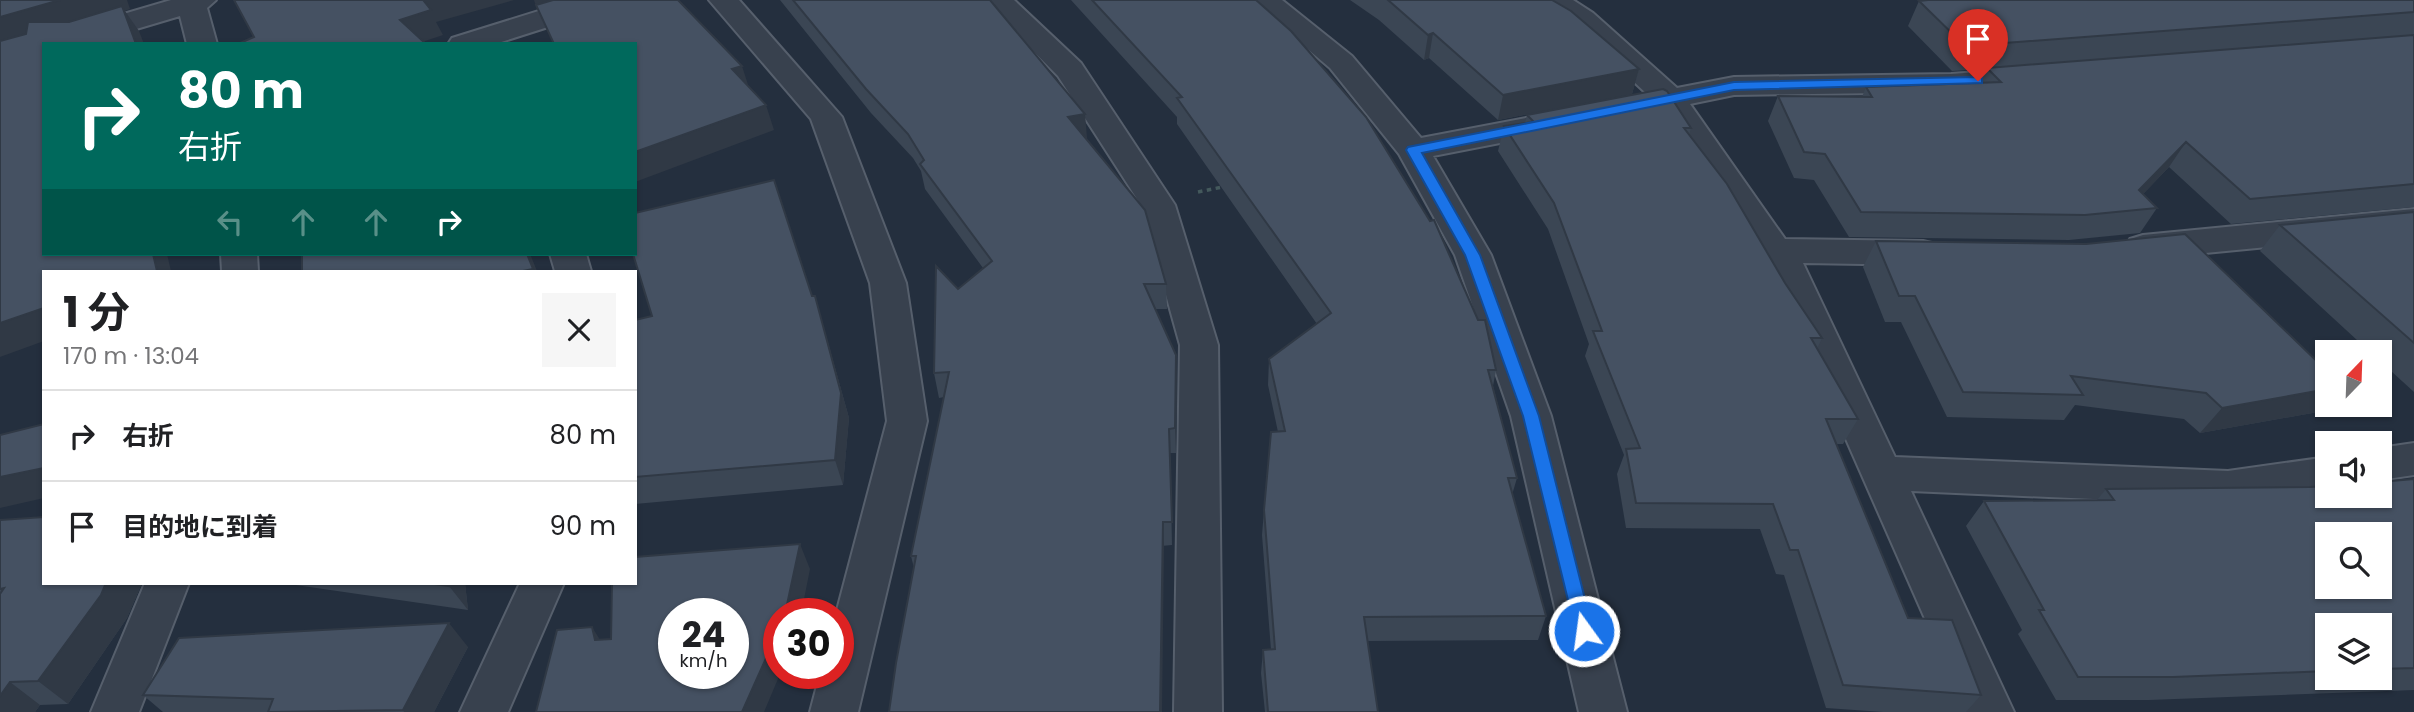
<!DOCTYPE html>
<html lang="ja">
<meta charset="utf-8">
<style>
body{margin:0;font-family:Poppins,"Noto Sans JP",sans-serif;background:#f6f6f6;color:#202124;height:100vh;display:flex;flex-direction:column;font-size:26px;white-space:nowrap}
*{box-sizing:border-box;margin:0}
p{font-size:23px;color:#757577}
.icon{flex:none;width:38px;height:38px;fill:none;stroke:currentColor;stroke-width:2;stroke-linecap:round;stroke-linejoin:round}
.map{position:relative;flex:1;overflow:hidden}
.details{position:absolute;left:42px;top:270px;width:595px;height:315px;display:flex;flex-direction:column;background:#fff;border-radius:0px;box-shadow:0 2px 5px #0004}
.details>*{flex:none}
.top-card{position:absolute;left:42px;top:42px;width:595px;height:214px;border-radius:0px;box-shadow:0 2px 5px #0004;background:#00695c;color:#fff;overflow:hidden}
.needle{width:46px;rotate:23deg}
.controls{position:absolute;left:2315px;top:340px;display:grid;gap:14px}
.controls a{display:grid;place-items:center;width:77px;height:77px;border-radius:0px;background:#fff;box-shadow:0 2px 5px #0004;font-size:35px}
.speed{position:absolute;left:658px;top:598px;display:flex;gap:14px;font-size:35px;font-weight:700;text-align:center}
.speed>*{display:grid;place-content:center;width:91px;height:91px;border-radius:50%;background:#fff;box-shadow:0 2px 5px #0004;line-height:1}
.speed small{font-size:18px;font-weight:400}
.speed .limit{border:10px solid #d22;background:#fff;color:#111}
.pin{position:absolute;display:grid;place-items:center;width:60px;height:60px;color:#fff;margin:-72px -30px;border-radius:50% 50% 50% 0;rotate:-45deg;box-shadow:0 0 7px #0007}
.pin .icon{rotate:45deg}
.me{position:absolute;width:77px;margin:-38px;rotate:346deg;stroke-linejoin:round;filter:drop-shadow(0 0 5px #0008)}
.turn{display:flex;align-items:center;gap:24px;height:147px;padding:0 21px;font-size:32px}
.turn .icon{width:91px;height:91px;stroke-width:2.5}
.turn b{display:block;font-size:49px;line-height:60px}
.lanes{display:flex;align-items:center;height:66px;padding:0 21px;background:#0003;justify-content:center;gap:35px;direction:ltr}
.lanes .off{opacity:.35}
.round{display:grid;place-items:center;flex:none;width:74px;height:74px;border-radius:0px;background:#f6f6f6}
.summary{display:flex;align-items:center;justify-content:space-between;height:119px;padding:0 21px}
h1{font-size:42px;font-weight:700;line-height:52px}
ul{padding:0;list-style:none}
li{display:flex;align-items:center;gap:21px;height:91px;padding:0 21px;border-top:2px solid #e0e0e0}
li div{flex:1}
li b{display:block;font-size:26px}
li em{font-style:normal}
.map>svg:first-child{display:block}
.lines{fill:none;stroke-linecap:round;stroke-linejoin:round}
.street-casing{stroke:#565f6c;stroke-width:4}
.path{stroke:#44595c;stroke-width:3.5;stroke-dasharray:4.5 4.5;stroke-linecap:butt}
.street{fill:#38414e;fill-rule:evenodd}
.wall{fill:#3b4654;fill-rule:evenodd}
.shaded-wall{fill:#303945}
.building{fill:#455162;stroke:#303945;stroke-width:2;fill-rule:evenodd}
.route{fill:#1a73e8;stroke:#114b97;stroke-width:2}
</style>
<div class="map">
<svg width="2414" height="712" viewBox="0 0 2414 712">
<rect width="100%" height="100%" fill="#242f3e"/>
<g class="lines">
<defs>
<path id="street" d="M171,0H216L207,8L217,44H187L180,16L86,44H44V51L38,44L42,38Z
M574,0H618L614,6L495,44H448L452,38Z
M709,0H739L842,117L906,283L927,421L858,712H810L820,674H838V614H836L887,421L870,283L811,119Z
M983,0H1014L1081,63L1175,205L1218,345L1222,712H1174L1180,345L1141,205L1058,76Z
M1250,0H1282L1352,56L1421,138L1552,113L1563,116L1568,123L1563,130L1552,133L1433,156L1491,255L1551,416L1627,712H1579L1511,416L1455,255L1399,154L1330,68Z
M1539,0H1573L1593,13L1677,88L1734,77L1951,74L2031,68L2042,70L2046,77L2042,84L2031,86L1951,92L1734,95L1690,104L1785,239L1923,241L1936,244L1941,253L1936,262L1923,265L1803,263L1895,457L2228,471L2328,457V490L2228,505L1911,491L2014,712H1966L1776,280L1662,110L1621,119L1610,116L1605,109L1610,102L1647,94L1573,25L1543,6Z
M2414,209V233L2143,259L2130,255L2125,247L2130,239L2143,235Z
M221,254H257L258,271H222Z
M550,254H586L591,271H555Z
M2414,443V475L2380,480V448Z
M145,583H189L139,712H91Z
M520,583H564L508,712H460Z"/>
</defs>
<use href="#street" class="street-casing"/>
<path class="path" d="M1198,192L1227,186"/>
<use href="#street" class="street"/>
</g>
<path class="wall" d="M780,0H990L1087,138H1086L1166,284L1167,309H1155L1177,379L1176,453H1170L1172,545L914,568L911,556L944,397L939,398L934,373L958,289L983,268L925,189L921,171L913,158L871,113Z
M1071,0H1256L1496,370L1493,386L1517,478L1512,495L1546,616L1538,640L1367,641L1378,712H1265L1261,673L1263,650H1271L1262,535L1264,510L1278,432L1268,385L1269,359L1317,324L1177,124V117Z
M1350,0H1552L1639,69L1632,94L1498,120L1429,58L1424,60L1379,20Z
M2414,0V207L2231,224L2169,167L2143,194L2157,208L2140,233L2069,240L1849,237L1814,180L1794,178L1768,121L1778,96L1862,97L1866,87L1979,83L1986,69L1952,71L1908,26L1919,1Z
M1527,115L1691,128L1689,135L1785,283L1822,338L1817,349L1858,419L1843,444H1836L1908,618L1981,695L1966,712H1883L1826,708L1784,575L1776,574L1760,529L1626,528L1617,474L1624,455L1585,356L1589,344L1548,229L1498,151L1504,126L1525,123Z
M2414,212V392L2380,361V352H2370L2260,251L2280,225Z
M1876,241L2328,372V401L2318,412L2200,433L2184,419L2075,405L2064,420L1947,417L1901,322H1885L1863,267Z
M815,296L849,418L843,485L635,504V320Z
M2414,479V690L2149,700H2056L2018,634L2022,630L1966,526L1984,501L2097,500L2106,489L2310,487ZM2328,625H2380V677H2328Z
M0,520L44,583H142L127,618L68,704L40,705L35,712H0Z
M282,583H465L468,610Z
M468,647L434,712H163L143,695Z"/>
<path class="shaded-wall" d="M60,0H127L130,9L125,11L139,31L144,44L0,47V17Z
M422,0H514L436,22L443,35L416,44L400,20Z
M534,0H565L537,9Z
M1433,33L1429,58L1424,60L1428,35Z
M742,66L750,91L732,69Z
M1639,69L1632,94L1498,120L1503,95Z
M766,105L774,130L635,182V152Z
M1085,114L1087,138L1070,142L1068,117Z
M2186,142L2169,167L2127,211L2139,190Z
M153,254H167L171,271H157Z
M527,254H530L537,271H523Z
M815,296L849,418L843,485L835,460Z
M44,308V341L0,357V323Z
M1176,355L1177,379L1176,453L1175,428Z
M2328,389V401L2318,412L2200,433L2222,408Z
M44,468V498L0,508V477Z
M1163,522L1164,545L1162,712H1160Z
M800,544L810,569L801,614H785Z
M106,583H142L127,618L68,704L38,681Z
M449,583H465L468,610L449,586Z
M449,623L468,647L434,712H404L403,710Z
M592,627L607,651L595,640Z
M779,629V674H780L764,712H742Z
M10,682L40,705L35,712H0V696Z"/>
<path class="building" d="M0,0H60L0,17Z
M234,0H423L431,10L400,20L426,44H241L240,43L254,37Z
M553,0H678L742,66L732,69L766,105L635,152V44H554L536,5Z
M793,0H990L1085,114L1068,117L1145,210L1166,284H1144L1176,355L1175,428L1169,429L1172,522H1163L1160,712H889L896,663L916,556H911L949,372L934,373L936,266L958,289L992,261L920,164L924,160L908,134L866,89Z
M1092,0H1256L1291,31L1366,117L1430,221L1434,220L1478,320H1485L1496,370H1488L1517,478H1508L1546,616L1364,617L1378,712H1268L1263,650L1275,649L1264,510L1271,432L1285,431L1269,359L1331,313L1177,98L1182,97Z
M1388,0H1552L1571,11L1639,69L1503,95L1433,33L1428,35Z
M1928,0H2414V12L1965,46L1919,1Z
M122,6L136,44H44V254H153L157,271H44V308L0,323V41L26,34L28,22H69Z
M2414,35V184L2250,199L2186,142L2139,190L2157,208L2085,215L1861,212L1825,154L1804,152L1778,96L1872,97L1866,87L2001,82L1987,68Z
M1663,89L1667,91L1691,128H1684L1727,184L1785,283L1822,338H1811L1858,419H1826L1908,618L1952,620L1981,695L1843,685L1798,550H1790L1773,504L1636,503L1626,449L1640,448L1593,331H1602L1554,203L1504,126L1534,122L1527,115Z
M774,180L812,296H815L841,393L835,460L635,477V320L652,316L633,254H635V213Z
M2414,212V343L2280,225Z
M2185,234L2328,372V389L2222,408L2206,393L2071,376L2083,395L1963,392L1915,296H1899L1876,241L2086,244Z
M302,254H527L533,269L523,271H302Z
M44,424V468L0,477V435Z
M2414,479V668L2380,669V625H2328V671L2173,677H2078L2039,610H2044L1984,501L2114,500L2106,489L2310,487L2328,486V495H2380V482ZM2328,534H2380V586H2328Z
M44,517V583H106L101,595L38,681L10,682L0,696V594L4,588L0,589V520Z
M800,544L785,614H779V629L742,712H536L557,630L592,627L595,640L611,639L612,583H635V557ZM674,614H733V674H674Z
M427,583H449V586Z
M449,623L403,710L268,712L273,699L143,695L179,638Z"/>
<path class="route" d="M1978,77L1982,78V83L1734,90L1422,153L1480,255L1539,416L1593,631L1590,637L1584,640L1577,637L1523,416L1465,255L1406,150L1408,147L1734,82Z"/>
</svg>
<div class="controls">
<a><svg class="needle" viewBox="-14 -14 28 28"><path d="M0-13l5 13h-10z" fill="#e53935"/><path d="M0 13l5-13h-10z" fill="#757577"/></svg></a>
<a><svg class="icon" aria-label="sound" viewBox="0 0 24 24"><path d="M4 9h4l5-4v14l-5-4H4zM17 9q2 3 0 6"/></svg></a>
<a><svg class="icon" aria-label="search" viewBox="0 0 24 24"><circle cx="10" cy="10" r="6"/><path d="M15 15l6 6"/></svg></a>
<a><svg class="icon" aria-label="layers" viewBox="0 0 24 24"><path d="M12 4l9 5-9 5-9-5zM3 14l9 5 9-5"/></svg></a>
</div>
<div class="speed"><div>24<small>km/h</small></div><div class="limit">30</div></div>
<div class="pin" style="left:1978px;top:81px;background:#d93025"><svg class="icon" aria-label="arrive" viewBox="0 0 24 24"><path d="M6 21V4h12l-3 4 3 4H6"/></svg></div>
<svg class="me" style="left:1584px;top:631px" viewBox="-20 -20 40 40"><circle r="17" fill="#1a73e8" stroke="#fff" stroke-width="3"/><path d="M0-11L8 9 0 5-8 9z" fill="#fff"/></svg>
<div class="top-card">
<div class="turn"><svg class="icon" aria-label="right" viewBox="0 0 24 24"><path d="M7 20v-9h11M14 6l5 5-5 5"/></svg><div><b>80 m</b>右折</div></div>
<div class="lanes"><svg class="icon off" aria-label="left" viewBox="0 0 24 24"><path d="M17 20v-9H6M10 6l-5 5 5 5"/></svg><svg class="icon off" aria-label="ahead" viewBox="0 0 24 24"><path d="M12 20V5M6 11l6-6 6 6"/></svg><svg class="icon off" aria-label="ahead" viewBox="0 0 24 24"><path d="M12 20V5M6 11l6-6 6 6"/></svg><svg class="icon" aria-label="right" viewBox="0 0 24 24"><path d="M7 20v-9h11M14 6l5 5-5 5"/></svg></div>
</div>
<section class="details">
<div class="summary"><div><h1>1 分</h1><p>170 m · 13:04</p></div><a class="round"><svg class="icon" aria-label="close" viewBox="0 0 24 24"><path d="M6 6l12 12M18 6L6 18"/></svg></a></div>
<ul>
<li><svg class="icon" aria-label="right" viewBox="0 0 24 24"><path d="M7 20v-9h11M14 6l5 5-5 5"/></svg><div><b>右折</b></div><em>80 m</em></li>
<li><svg class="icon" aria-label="arrive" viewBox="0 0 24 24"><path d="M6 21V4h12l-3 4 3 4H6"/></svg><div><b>目的地に到着</b></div><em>90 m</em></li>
</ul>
</section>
</div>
